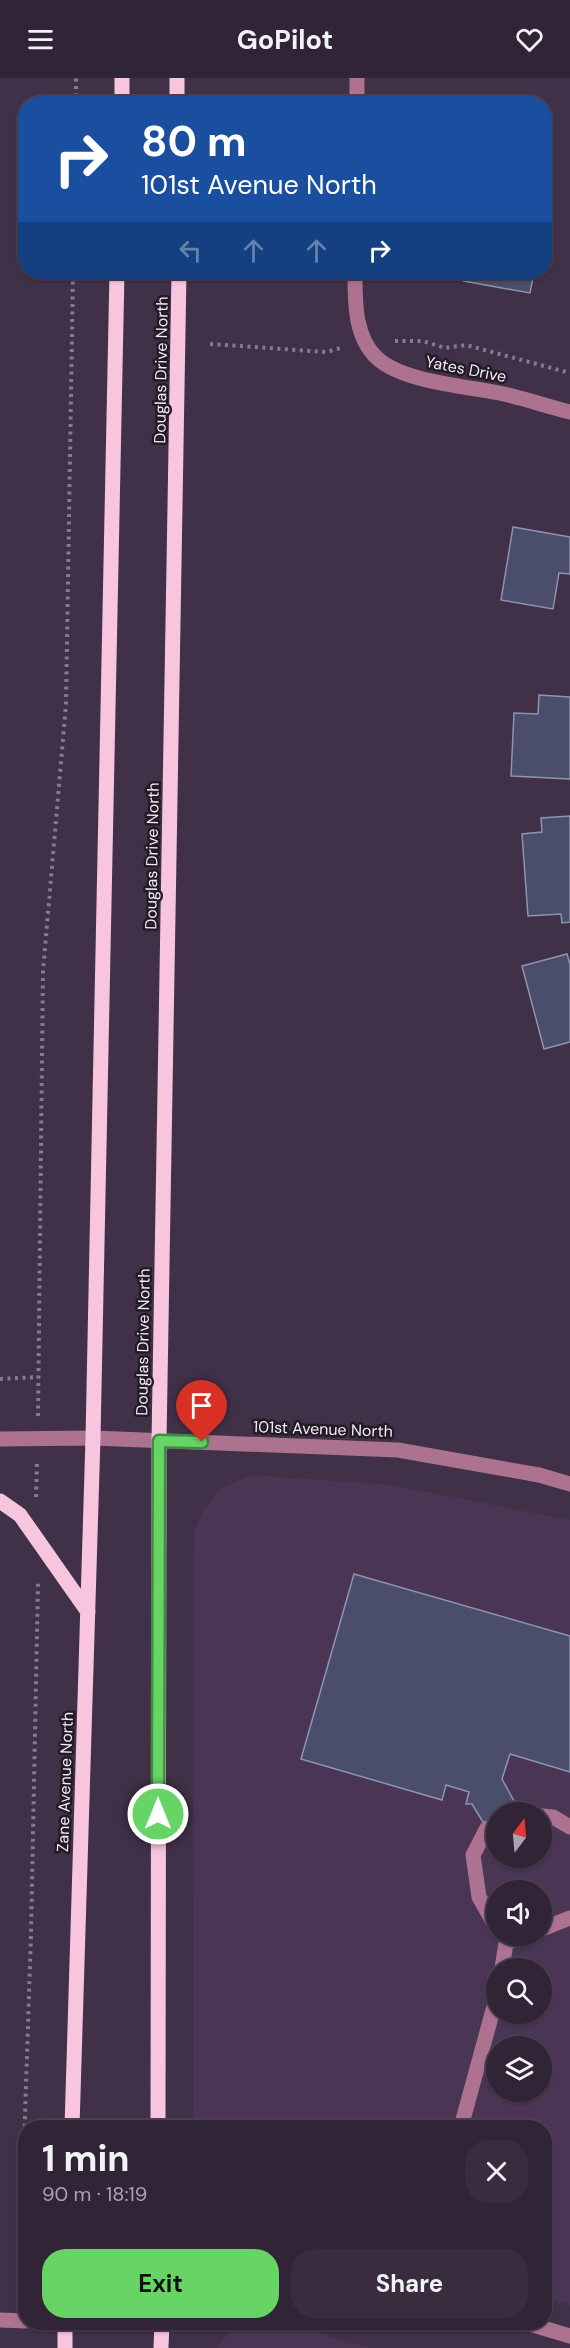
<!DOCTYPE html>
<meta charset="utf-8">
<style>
body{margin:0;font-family:"DM Sans",sans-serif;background:#382c3e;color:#f1f3f6;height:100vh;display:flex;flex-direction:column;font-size:22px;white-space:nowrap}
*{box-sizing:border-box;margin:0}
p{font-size:20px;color:#a8a4ad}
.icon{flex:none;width:33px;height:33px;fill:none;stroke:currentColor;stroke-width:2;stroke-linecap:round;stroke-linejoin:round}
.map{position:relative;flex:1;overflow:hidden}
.details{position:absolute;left:18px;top:2042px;width:534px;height:210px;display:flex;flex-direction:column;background:#302436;border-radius:24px;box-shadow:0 2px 4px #0004,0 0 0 2px #4b4151}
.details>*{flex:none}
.top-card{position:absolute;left:18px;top:18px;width:534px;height:183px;border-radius:24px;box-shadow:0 2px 4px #0004,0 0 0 2px #4b4151;background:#1a4fa0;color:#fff;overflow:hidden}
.needle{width:39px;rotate:16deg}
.controls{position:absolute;left:486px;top:1724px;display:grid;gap:12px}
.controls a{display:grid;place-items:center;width:66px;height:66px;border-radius:50%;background:#302436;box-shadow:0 2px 4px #0004,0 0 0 2px #4b4151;font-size:30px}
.pin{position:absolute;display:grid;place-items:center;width:51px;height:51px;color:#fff;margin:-62px -26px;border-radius:50% 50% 50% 0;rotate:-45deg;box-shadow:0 0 6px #0007}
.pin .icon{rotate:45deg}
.me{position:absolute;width:66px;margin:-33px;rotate:0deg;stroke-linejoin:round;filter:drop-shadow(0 0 4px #0008)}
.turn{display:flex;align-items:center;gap:21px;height:126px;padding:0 24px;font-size:27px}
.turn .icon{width:78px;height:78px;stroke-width:2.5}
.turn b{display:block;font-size:42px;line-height:51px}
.lanes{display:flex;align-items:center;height:57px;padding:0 24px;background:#0003;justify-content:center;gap:30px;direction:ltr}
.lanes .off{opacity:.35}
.round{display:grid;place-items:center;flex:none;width:63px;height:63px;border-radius:24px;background:#382c3e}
.headline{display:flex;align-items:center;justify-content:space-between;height:102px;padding:0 24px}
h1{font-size:36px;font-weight:700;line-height:45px}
.primary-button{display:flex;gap:12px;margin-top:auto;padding:12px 24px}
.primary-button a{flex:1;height:69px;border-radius:24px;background:#67d466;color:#111;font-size:24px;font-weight:700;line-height:69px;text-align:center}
.primary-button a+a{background:#382c3e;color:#f1f3f6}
header{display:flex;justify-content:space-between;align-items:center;height:78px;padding:0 24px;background:#302436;font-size:27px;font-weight:700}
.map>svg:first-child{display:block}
.built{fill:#4a3654;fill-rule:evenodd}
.building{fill:#4b4e6a;stroke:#8f93b2;stroke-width:1.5}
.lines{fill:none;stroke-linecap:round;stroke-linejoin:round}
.path{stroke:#877a8e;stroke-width:4;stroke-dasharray:3 4.5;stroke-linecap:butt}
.minor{stroke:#ac7290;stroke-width:15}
.major{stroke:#f7c6de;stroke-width:15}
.route-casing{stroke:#438a42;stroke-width:15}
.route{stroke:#67d466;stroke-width:10}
.labels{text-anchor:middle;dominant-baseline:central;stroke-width:5;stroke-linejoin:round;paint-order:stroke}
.street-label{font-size:16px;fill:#f4eaf9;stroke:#221b26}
</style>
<header><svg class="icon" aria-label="menu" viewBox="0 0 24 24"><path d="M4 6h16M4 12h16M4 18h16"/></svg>GoPilot<svg class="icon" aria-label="heart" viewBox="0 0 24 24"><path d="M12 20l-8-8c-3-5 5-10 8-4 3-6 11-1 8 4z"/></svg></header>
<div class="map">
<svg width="570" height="2270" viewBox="0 0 570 2270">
<rect width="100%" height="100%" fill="#403048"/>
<path class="built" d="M252,1397L391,1407L570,1442V2227L545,2220L544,2049H193L194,1454L202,1435L221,1410ZM496,1734H542V1779H496ZM496,1812H542V1857H496ZM496,1890H542V1935H496ZM496,1968H542V2013H496Z
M236,2244H282L371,2270H217Z"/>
<path class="building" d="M465,194H534L530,215L463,203Z
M513,449L570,459V496L559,495L553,531L501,522Z
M539,617L570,619V701L511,698L514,635L538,636Z
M570,738V844L562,845L561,836L528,838L522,756L542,754L541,740Z
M567,876L570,886V964L544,971L522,888Z
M354,1496L570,1558V1694L510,1676L502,1701L520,1734H496V1755L489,1754L472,1726H466L469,1714L446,1707L442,1722L301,1681Z"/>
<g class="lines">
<path class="path" d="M76,26V0
M395,263H423L445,270L466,267L570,295
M210,266L326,274L344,269
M0,1301L38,1299
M38,1338L43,893L66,626L73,194
M36,1419L37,1384
M20,2191L31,1856L38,1504"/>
<path class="minor" d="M357,26V0
M355,194C355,222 354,259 377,280C403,304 465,308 499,315C523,320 546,328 570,334
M0,1361L93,1360L398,1372L539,1397L570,1406
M542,1738L553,1739L570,1749
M487,1750L473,1777L479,1819L496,1849
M542,1851L570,1840
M502,1890L506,1865L526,1857
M461,2049L496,1921
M0,2242L26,2243
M39,2244L65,2245
M523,2244L570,2258"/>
<path class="major" d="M177,0V26
M122,26V0
M0,1423L20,1437L88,1534
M72,2049L93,1360L117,194
M158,2049L159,1363L179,194
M65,2270V2244
M161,2270L162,2244"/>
</g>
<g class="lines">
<defs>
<path id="route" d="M158,1736L159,1363L202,1364"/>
</defs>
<use href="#route" class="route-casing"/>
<use href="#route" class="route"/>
</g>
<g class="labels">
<g class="street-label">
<text transform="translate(466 291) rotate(11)">Yates Drive</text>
<text transform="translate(161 292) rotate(-89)">Douglas Drive North</text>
<text transform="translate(152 778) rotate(-89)">Douglas Drive North</text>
<text transform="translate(143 1264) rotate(-89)">Douglas Drive North</text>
<text transform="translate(323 1351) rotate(2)">101st Avenue North</text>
<text transform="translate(65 1704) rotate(-88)">Zane Avenue North</text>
</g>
</g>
</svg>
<div class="controls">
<a><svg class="needle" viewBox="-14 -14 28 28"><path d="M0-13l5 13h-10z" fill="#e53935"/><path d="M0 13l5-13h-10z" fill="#a8a4ad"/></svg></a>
<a><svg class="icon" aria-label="sound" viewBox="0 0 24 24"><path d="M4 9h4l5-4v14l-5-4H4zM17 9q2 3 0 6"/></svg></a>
<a><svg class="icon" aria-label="search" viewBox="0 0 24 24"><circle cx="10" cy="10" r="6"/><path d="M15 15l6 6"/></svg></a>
<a><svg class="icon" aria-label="layers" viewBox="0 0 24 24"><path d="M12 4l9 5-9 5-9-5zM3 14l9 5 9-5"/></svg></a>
</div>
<div class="pin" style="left:202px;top:1364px;background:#d93025"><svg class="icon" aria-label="arrive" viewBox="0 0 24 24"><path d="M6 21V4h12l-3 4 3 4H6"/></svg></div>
<svg class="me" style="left:158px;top:1736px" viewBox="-20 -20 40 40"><circle r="17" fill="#67d466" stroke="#fff" stroke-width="3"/><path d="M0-11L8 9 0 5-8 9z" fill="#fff"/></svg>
<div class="top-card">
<div class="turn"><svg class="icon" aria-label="right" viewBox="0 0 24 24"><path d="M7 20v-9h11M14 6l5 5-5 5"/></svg><div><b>80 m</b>101st Avenue North</div></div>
<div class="lanes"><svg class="icon off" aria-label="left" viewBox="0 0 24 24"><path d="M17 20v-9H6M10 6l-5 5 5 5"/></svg><svg class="icon off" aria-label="ahead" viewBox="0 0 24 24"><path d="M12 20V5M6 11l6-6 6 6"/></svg><svg class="icon off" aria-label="ahead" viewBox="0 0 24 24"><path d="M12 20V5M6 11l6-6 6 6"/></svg><svg class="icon" aria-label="right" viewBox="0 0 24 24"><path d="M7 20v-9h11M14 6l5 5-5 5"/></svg></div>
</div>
<section class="details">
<div class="headline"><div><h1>1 min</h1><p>90 m · 18:19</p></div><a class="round"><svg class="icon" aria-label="close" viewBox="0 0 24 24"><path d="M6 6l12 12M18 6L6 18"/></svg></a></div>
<div class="primary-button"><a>Exit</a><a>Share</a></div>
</section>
</div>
